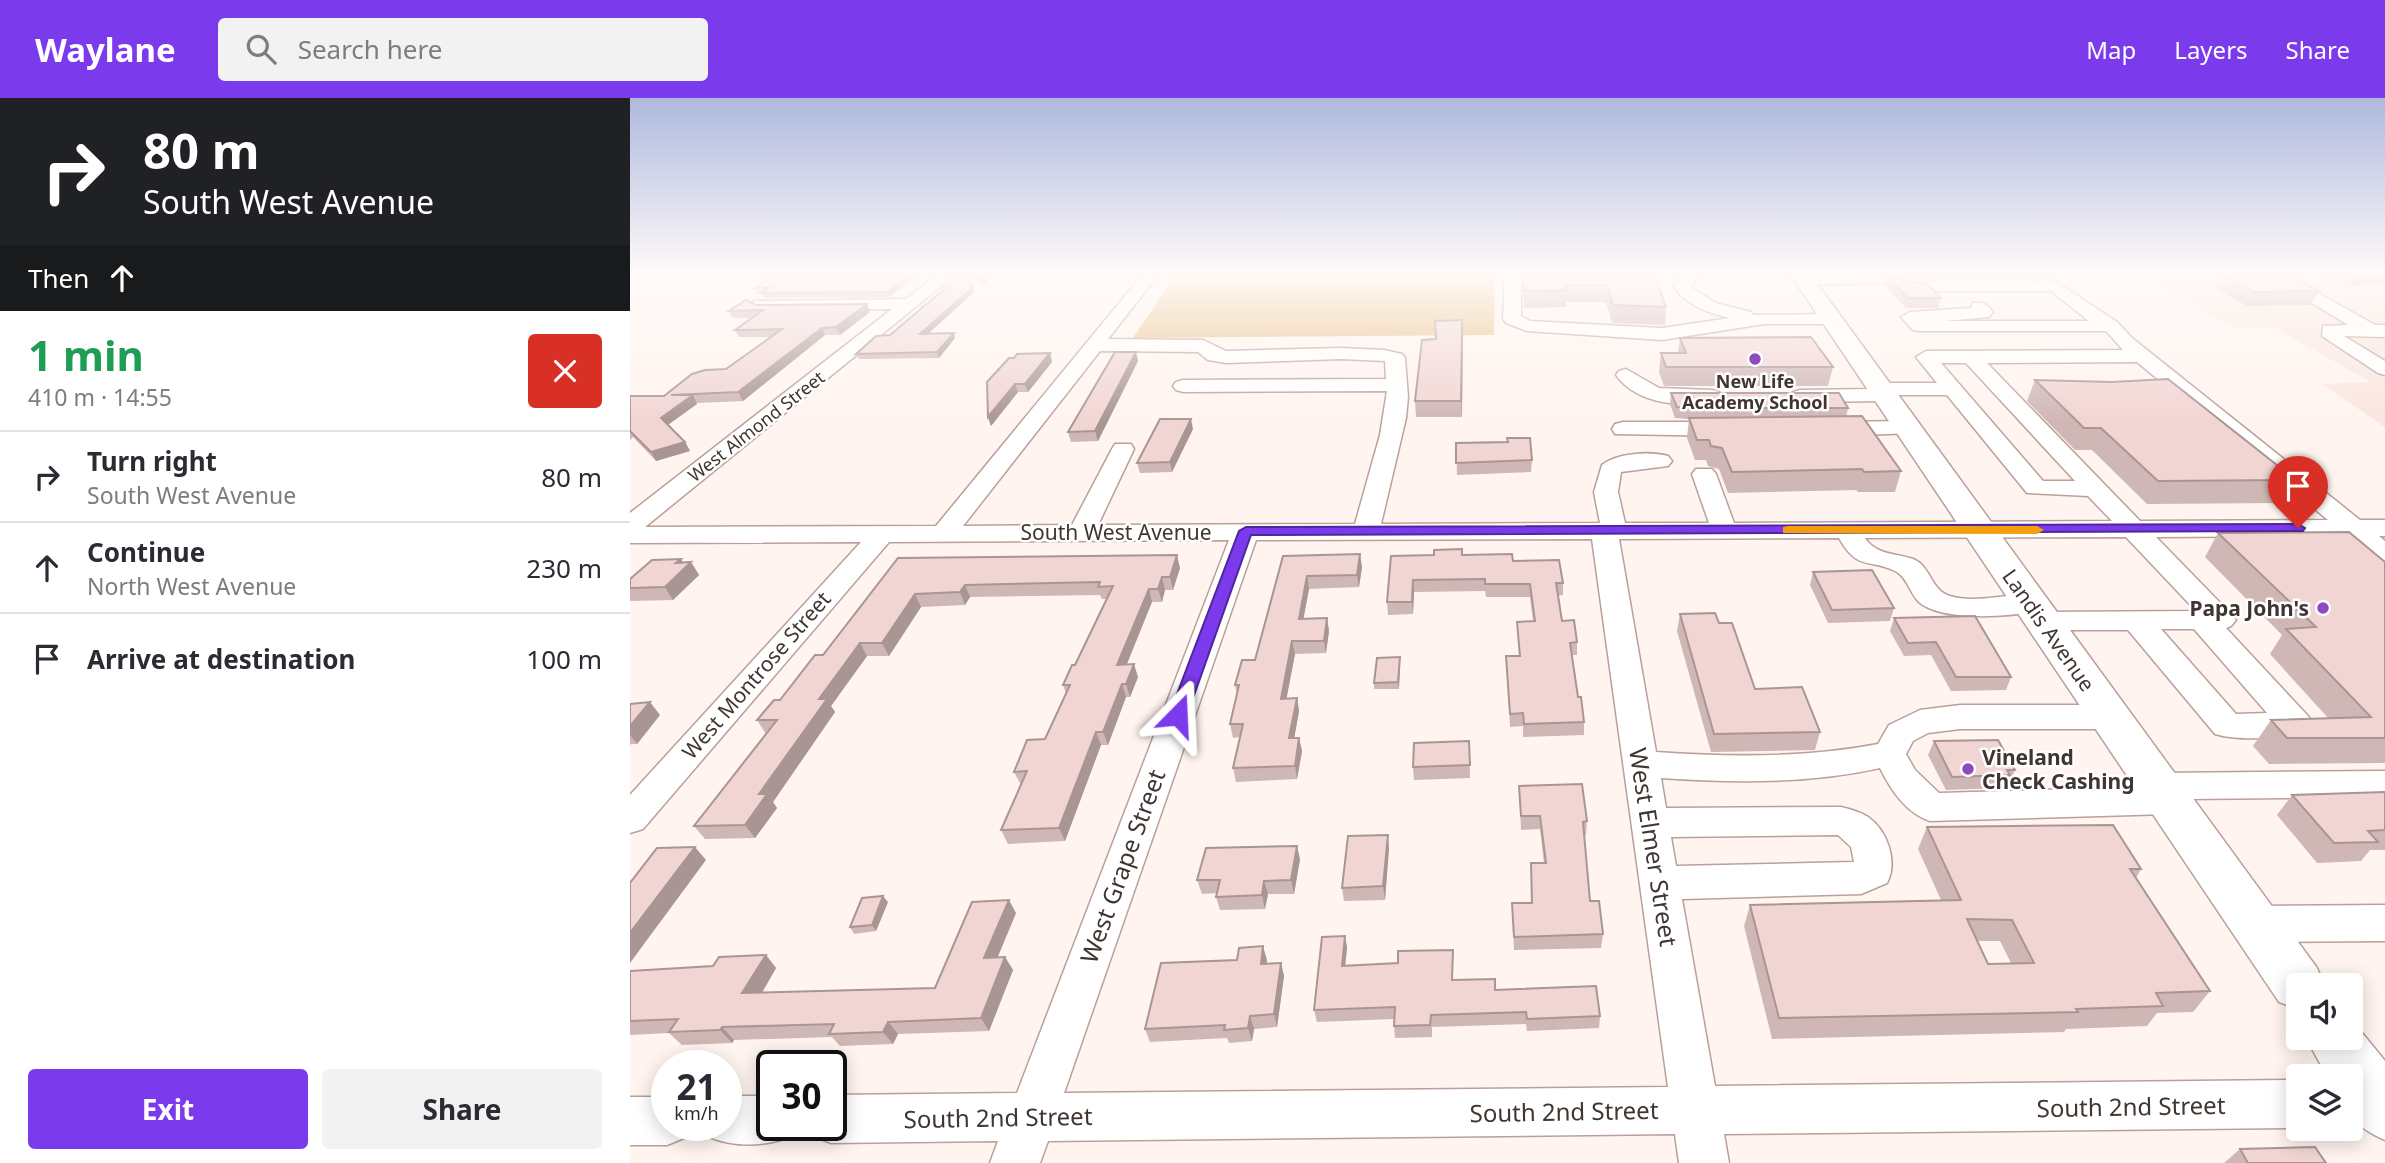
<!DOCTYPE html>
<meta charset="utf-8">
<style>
body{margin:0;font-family:"Noto Sans",sans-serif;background:#f2f2f3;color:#2b2b33;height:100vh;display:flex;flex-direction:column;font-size:26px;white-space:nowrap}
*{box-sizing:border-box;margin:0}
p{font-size:23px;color:#7c7c81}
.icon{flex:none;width:38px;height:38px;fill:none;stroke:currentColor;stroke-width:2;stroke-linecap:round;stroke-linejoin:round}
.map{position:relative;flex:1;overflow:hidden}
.panel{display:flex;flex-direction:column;background:#fff;width:630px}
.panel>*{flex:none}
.hud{background:#202124;color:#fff;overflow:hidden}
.buttons{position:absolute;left:1656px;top:875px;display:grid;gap:14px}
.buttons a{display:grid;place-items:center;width:77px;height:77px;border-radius:7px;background:#fff;box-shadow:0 4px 18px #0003;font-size:35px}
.speed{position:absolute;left:21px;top:952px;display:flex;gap:14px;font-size:35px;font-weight:700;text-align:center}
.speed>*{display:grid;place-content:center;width:91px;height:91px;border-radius:50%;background:#fff;box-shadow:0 4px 18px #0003;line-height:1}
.speed small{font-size:18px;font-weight:400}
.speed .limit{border:4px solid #111;border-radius:10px;background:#fff;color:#111}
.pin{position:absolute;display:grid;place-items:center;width:60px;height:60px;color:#fff;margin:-72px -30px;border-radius:50% 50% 50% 0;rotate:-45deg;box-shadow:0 0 7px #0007}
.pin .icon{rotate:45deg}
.me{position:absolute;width:77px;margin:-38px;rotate:21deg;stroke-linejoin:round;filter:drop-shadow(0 0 5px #0008)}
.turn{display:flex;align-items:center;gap:24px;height:147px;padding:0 28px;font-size:32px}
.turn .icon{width:91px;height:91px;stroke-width:2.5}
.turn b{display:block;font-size:49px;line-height:60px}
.then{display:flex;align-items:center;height:66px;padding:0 28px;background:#0003;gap:14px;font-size:26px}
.round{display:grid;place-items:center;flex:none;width:74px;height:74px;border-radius:7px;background:#f2f2f3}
.overview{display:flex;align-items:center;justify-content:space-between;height:119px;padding:0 28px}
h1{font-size:42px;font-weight:700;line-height:52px;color:#1e9e55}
.action{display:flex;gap:14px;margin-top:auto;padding:14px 28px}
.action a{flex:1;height:80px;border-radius:7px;background:#7c3aed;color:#fff;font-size:28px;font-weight:700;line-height:80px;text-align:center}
.action a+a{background:#f2f2f3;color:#2b2b33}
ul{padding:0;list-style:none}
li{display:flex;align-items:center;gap:21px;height:91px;padding:0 28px;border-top:2px solid #e1e1e2}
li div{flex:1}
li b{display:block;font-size:26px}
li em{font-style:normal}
header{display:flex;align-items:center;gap:42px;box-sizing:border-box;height:98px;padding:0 35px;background:#7c3aed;color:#fff}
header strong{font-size:33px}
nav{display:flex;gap:38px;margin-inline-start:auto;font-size:24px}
.search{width:490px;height:63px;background:#f2f2f3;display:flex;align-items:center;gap:18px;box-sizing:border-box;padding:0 24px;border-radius:7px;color:#7c7c81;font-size:26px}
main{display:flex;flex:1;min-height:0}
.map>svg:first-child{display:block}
.built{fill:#fae5de}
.green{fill:#e7bd80}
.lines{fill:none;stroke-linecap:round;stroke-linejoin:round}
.minor-casing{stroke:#baa098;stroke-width:3}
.major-casing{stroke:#baa098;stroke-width:3}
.minor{fill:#fff;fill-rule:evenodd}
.major{fill:#fff;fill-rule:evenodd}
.wall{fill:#cfb7b5;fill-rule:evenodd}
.shaded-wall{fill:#a99594}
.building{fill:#f1d5d3;stroke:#a99594;stroke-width:2;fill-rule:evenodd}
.route{fill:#7c3aed;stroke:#51269a;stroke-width:2}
.slow{fill:#f59e0b}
.poi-dot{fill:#8f4abe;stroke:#fff;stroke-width:2.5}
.labels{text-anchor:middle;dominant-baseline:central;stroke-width:5;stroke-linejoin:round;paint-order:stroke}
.far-poi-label{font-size:18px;font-weight:bold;fill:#3f3531;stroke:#fff}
.far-street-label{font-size:18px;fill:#3f3531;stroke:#fff}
.street-label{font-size:21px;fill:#3f3531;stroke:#fff}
.poi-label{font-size:21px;font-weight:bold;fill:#3f3531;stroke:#fff;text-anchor:end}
.near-street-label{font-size:24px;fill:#3f3531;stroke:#fff}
</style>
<header>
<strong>Waylane</strong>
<div class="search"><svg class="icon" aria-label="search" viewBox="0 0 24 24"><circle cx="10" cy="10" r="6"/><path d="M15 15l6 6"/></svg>Search here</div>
<nav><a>Map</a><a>Layers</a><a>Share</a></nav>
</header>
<main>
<section class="panel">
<div class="hud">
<div class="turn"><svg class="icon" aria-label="right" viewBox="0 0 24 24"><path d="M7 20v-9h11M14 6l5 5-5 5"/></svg><div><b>80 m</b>South West Avenue</div></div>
<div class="then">Then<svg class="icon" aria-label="ahead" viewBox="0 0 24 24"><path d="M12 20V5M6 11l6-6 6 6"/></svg></div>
</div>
<div class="overview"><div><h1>1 min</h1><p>410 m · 14:55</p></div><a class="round" style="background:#d93025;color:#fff"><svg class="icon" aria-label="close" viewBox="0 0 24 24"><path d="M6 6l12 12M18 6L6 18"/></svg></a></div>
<ul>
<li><svg class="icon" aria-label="right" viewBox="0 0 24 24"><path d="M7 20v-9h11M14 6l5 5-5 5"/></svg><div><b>Turn right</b><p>South West Avenue</p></div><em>80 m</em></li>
<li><svg class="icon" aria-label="ahead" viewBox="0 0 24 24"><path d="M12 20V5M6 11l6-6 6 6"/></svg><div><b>Continue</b><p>North West Avenue</p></div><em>230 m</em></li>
<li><svg class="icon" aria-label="arrive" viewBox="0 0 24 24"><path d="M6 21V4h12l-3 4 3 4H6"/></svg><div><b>Arrive at destination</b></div><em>100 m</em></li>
</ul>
<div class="action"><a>Exit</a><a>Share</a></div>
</section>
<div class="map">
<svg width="1755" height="1065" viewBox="0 0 1755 1065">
<rect width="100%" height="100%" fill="#fff4f0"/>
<path class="built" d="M1512,176H1755V329L1692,286L1741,284L1643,229L1605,230Z"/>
<path class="green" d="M546,176H865L864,237L503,240Z"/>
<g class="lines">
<defs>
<path id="minor" d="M308,176H326L15,429L306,428L513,176H529L478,241L573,242L596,253L711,250L754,252L772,256L775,260L778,299L776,320L751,426L970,425L964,394L972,367C986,355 1020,353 1038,358L1042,363L1038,368L991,374L988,394L995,425H1079L1062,376L1066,371H1082L1086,376L1104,425L1482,423L1458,398L1397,395L1317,297H1265L1262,301L1255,303L1170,304L1163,302L1160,298L1163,294L1170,292L1241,291L1244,287L1251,285H1307L1286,259L1296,253L1493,252L1476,233H1289L1283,232L1271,219L1280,214L1341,210L1343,205C1352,203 1357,206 1363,214L1359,219L1314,223H1459L1421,193H1291L1261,185L1174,187L1166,182L1168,178L1265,176L1292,183H1425L1487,224L1502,240L1730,422H1755V438H1749L1755,443V464L1745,462L1717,438L1526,439L1601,516L1606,522L1601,528L1596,530L1678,618L1683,626L1678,634C1654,641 1608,643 1585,636L1498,532H1413L1403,529L1398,523L1403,517L1413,514L1566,513L1496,439L1235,440C1246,457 1265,455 1283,461C1301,468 1301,493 1320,498C1349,507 1382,492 1411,500L1415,506L1411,512C1383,519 1312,524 1289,504C1280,496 1278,481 1267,474C1239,459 1229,475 1209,440L989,441L1026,654C1100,659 1175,660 1248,646L1259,627L1290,612L1330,607H1480L1492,611L1497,619L1492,627L1480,631H1330L1298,635L1283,643L1276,656L1285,672L1309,695L1510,689L1515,679L1528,675L1755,673V699L1556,701L1551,712L1538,716L1300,723C1276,715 1261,692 1250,670C1178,686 1104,685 1031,680L1036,710L1211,709C1220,711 1230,714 1238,719C1258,733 1268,764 1257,785L1231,796L1052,801L1085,988L1668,982V1030L1094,1036L1099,1065H1049L1045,1036L418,1043L410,1065H360L368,1043L201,1045L184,1038L180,1027H201V997L387,995L599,442L259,444L13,731L0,735V697L231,444L0,445V415L262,211L130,212L121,207L124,203L276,201ZM470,253L568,254L578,262L596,265L711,261L755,263L756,281L553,282L546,284L543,288L546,292L553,294L757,293L750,337L725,426L468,427L504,351L501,346H485L482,351L442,427L333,428ZM1507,264L1698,422L1510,423L1357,265ZM1311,265H1336L1445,383H1413ZM962,441L1038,989L434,995L626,442ZM1531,531H1564L1637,615L1606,616ZM1208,737L1221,749L1224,764L1046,768L1041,739Z
M875,176H891V218L900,223L1032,230L1100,220C1078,215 1058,208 1044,189L1053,176H1069L1061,189L1086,205L1121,214L1123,217L1202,216L1211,221L1202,226H1134L1032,242L897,233L876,225L873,221Z
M1635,176H1654L1745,227H1755V239L1714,238L1755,263V277L1748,275L1692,238L1693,228L1718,227Z
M996,271L1029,290L1082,292L1089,294L1092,298L1089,302C1056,311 1007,307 986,277L989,273Z
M1278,323L1286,325L1289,330L1286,335L1201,338L1193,336L1190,331L1193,326L1201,324Z
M993,324H1099L1107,326L1110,331L1107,336L1099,338L985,336L982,331L985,326Z
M1755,807V843L1625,844L1611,838L1605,826L1611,814L1625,808Z
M96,998H142V1027H164L159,1039C134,1049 104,1049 79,1039L74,1027H96Z
M0,999H37V1027H59L54,1040L37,1047H0Z"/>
<path id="major" d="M1160,176H1180L1687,870L1694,887H1668V911L1649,904Z
M1720,920L1755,963V1042C1718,1026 1720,1015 1720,978H1697L1676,940H1720Z"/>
</defs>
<use href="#minor" class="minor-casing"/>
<use href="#major" class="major-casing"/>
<use href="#minor" class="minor"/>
<use href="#major" class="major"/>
</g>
<path class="wall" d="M289,176L259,199L134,200L131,195L133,194L128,195L125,190Z
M342,176H364L352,188Z
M893,176H1024L1036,209L1035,227L982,225L976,204H936V209L894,210Z
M1275,176H1296L1295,180Z
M1590,176H1659L1689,193L1681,207L1617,208L1584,189Z
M1686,176H1755V184L1720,188Z
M1258,179L1311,200L1308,210H1276L1255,188Z
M343,189L344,194L298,236L324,235L325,240L309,260L229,261L226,256Z
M237,206L240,214L210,237H195L113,303L67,305V306L38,327L55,344L60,353L26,363L3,339L0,342V298H34L96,271L141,239H109L105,232L122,220H103L99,213L126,207Z
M832,222V319H786L785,303L806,241Z
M1050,240L1203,269L1198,288H1034L1029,274L1031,255H1048Z
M420,255L422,264L398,294H388L361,328L358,319L357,284Z
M508,263L468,343L441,344L438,334Z
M1405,282L1666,382L1653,405L1517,406L1462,352H1445L1397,303Z
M1041,295L1218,310L1216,319L1271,373L1265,394H1228L1226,392L1098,395L1089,371L1078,368L1076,362H1065L1057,340L1059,321L1045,320L1040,306Z
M563,331L542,374L510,375L507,365Z
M826,345L902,362L901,374L827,377Z
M1588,435L1755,464V665L1639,666L1623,648L1641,622L1699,621L1640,556L1652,537L1575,459Z
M832,457L883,463L933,485V497L928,498L932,523L947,544V557H942L948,599L954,624V637L893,639V628L880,629L876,558H889L887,524L903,523L900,499H856L855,493L784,494L783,516L758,517L757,504L761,458Z
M653,458L732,469L729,489L679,491L673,521L697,520L699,533L696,555L665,556L656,600H667L669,613L664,640H669L672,653L667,681L606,684L603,670L610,639L603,640L600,626L607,596L605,587L625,562Z
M268,460L550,470L543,492H535L532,504H522L497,566L508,579L500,599H496L478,647H471L435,743L378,746L371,732L391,687L384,674L415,641L436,595L433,587L445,567L477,501H472L470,497L340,499L335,507L291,509L259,558H237L201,608L205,614L143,704L147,710L125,740L75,741L64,728L136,636L127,622L150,602L193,557Z
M61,464L69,477L43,502L0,503V481Z
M1183,474L1264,510L1260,523L1198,525L1180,487Z
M1050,516L1089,525L1125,591L1190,634L1185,652L1081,654L1047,533Z
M1264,520L1381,579L1376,592L1321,593L1301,557L1274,558L1260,533Z
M770,559L769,591H744V585Z
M0,606L30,617L7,646H1L0,648Z
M839,643L840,680L784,682L783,669Z
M1304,643L1385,672L1379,685H1376L1374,690L1316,692L1298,657Z
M889,688L957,723L956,737H954L960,803L973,836L971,850L884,852L882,805H901V765H914L910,731L891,732Z
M1755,694V752H1740L1731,763L1687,765L1647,717L1662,697Z
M1297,729L1511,771L1506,780L1580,893L1563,914L1527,915L1517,928L1436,931L1434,934L1142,941L1114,828L1120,807L1311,802L1288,751ZM1347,843H1370L1381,865L1358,866Z
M759,750L755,802L714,803L712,790Z
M670,761L664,796H638L635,811L590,812L586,799L587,795L572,796L567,782Z
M258,804L246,833L224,836L220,829Z
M386,815L367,859H375L383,872L359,933L268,936L263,946L210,948L202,939L104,942L102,945L52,947L39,935L0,937V873L83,868L136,857L146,870L132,895L305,890Z
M715,838L717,850L715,867L768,865L823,852V882L970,918L969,930L897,933L896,926L802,929V939L765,940L764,928V921L687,924L684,912Z
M637,862L636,866L651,865L654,878L647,929L624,931L622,943L599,945L597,940L520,944L515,931Z
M1610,1051L1696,1065H1594Z"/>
<path class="shaded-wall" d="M281,176H289L259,199L257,194Z
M358,176H364L352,188L350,183Z
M1726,176H1755V184L1720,188Z
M343,189L344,194L292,241L290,236Z
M237,206L240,214L210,237L206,229Z
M832,222L833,237L832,319L831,303Z
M192,230L195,237L113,303L108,294Z
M324,235L325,240L309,260L307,254Z
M506,254L508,263L468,343L465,333Z
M420,255L422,264L398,294L395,286Z
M385,286L388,294L361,328L358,319Z
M63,297L67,306L36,328L31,320Z
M561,321L563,331L542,374L540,364Z
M55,344L60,353L26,363L21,354Z
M730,456L732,469L729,489L727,477Z
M547,457L550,470L543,492L540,479Z
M51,461L56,469L61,464L69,477L43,502L35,489L46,465Z
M677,478L679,491L671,534L669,521Z
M532,479L535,492L532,504L528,491Z
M783,482L784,494L783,516L782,504Z
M335,487L340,499L335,507L330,494Z
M519,491L522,504L491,580L487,567Z
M285,496L291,509L259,558L252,545Z
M697,520L699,533L696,555L694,543Z
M662,543L665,556L654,614L651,601Z
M230,545L237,558L201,608L205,614L143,704L147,710L125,740L115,727L129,696L189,601Z
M770,559V566L769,591L768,584Z
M504,566L508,579L500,599L496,586Z
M492,586L496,599L478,647L473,634Z
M667,600L669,613L662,653L659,640Z
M20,604L30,617L7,646L0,637V628Z
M466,634L471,647L435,743L429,730Z
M669,640L672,653L667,681L665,668Z
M758,737L759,750L755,802L753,788Z
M667,748L670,761L664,796L661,782Z
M65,749L76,762L0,865V835Z
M634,783L638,796L635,811L632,797Z
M253,798L258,804L246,833L242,827Z
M379,802L386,815L362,873L354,860Z
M715,838L717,850L714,880L712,868Z
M633,848L637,862L635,879L631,866Z
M136,857L146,870L124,908L112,895Z
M375,859L383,872L359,933L351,920Z
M651,865L654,878L647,929L644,916Z
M620,918L624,931L622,943L618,930Z
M258,924L268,936L263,946L253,934Z
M92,929L104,942L102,945L90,932Z"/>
<path class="building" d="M145,176H281L257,194L131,195L141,189L125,190Z
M332,176L343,189L290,236L324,235L307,254L226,256L246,238L260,237Z
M344,176H358L350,183Z
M893,176H1024L1036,209L983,207L977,187H935L936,192L894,193Z
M1592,176H1659L1689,193L1624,194Z
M1258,179L1297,186L1311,200H1278Z
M116,202L126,207L237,206L206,229L192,230L108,294L41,297H63L31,320L55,344L21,354L0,333V298H34L62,276L75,272L96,271L152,231L105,232L133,212L99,213Z
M832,222L831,303H785L792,242L806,241L805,223Z
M1181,239L1203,269H1036L1031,255H1056L1050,240Z
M485,254H506L465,333L438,334Z
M420,255L395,286H385L358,319L357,284L379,260H384L387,256Z
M1538,281L1666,382L1528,383L1471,330H1454L1405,282L1482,284Z
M1041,295H1209L1218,310H1052L1047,309Z
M1232,318L1271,373L1234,374L1232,371L1102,374L1092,350L1081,348L1079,342H1067L1059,320Z
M530,321H561L540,364L507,365Z
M877,340H900L902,362L826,365V345L878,344Z
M1719,434L1755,464V640H1657L1641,622L1741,619L1656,531L1686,529L1588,435Z
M832,451V457L882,456L883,463L929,462L933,485H926L932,523L944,522L947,544L940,545L948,599H951L954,624L894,626L893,615L880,616L876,558H890L887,524L905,523L900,486H855V481L783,482L782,504H757L761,458L804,457V452Z
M730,456L727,477L677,478L669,521L697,520L694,543H662L651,601L667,600L659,640H669L665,668L603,670L613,626H600L609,587H605L612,562H625L653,458Z
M547,457L540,479H532L528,491H519L487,567L504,566L496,586H492L473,634H466L429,730L371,732L397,673L384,674L397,642L415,641L440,587H433L442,567H445L483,488L468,489L470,484L335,487L330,494L285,496L252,545H230L189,601H197L129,696H137L115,727L64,728L147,622H127L144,602H150L185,557H193L268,460Z
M51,461L46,465L61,464L35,489L0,490V481L22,462Z
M1242,472L1264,510L1202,512L1183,474Z
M1085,515L1089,525H1102L1125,591L1172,589L1190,634L1084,636L1050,516Z
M1345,518L1381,579H1326L1306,544L1278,545L1264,520Z
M770,559L768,584L744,585L747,560Z
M20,604L0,628V606Z
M1368,642L1385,672H1377L1380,677L1322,679L1304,643Z
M839,643L840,667L783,669L784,645Z
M952,686L957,723L953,724L960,803H969L973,836L884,839L882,805H902L901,765H916L910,718H891L889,688Z
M1755,694V732L1738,733L1748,744L1704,745L1662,697Z
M1483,727L1511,771H1500L1580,893L1526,895L1533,908L1446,911L1448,914L1149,920L1120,807L1331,802L1297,729ZM1337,821L1382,822L1404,865L1358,866Z
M758,737L753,788L712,790L718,738Z
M667,748L661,782L634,783L632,797L586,799L590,782H567L576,750Z
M65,749L0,835V785L27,750Z
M253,798L242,827L220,829L232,800Z
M379,802L354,860L375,859L351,920L258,924L253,934L199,936L204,926L92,929L90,932L39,934L48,921L0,923V873L83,868L89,859L136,857L112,895L305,890L342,804Z
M715,838L712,868L768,865V853L823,852L822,882L865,881V892L966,888L970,918L897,921L896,914L801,917L800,927L764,928L765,909L684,912L692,839Z
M633,848L631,866L651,865L644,916L620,918L618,930L594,932L595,927L515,931L531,865L607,862L609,850Z
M1685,1049L1696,1065H1618L1610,1051Z"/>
<linearGradient id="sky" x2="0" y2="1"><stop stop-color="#aeb9dd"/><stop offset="0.54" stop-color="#fffaf8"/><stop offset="1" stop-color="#fffaf8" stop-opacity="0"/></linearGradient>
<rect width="1755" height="325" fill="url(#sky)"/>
<path class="route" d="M1668,426L1675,430L1673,433L621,437L557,617L548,623L539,617L609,433L616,429Z"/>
<path class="slow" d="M1158,428H1407L1414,432L1407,436L1153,435V429Z"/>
<g class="poi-dot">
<circle cx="1125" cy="261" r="7"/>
<circle cx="1693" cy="510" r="7"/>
<circle cx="1338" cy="671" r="7"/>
</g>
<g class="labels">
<g class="far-poi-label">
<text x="1125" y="283">New Life<tspan x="1125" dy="21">Academy School</tspan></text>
</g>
<g class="far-street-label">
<text transform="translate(126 328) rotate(-38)">West Almond Street</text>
</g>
<g class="street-label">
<text x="486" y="434">South West Avenue</text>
<text transform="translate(1419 532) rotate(55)">Landis Avenue</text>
<text transform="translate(126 577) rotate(-49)">West Montrose Street</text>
</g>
<g class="poi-label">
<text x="1679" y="510">Papa John's</text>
<text x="1352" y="659" text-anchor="start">Vineland<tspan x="1352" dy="24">Check Cashing</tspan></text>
</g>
<g class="near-street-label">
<text transform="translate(1024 749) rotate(81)">West Elmer Street</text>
<text transform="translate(492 768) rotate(-70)">West Grape Street</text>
<text transform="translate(1501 1008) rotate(-1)">South 2nd Street</text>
<text transform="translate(934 1013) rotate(-1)">South 2nd Street</text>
<text transform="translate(368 1019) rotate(-1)">South 2nd Street</text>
</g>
</g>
</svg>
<div class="buttons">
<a><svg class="icon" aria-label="sound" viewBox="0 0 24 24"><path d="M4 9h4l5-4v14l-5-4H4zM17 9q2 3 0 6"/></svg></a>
<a><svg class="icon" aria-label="layers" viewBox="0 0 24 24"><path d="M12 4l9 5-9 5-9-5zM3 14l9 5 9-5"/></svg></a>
</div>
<div class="speed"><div>21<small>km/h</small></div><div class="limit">30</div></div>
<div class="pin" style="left:1668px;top:430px;background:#d93025"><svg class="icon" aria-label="arrive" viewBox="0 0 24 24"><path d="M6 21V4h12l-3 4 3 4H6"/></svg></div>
<svg class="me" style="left:548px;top:617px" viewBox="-20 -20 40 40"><path d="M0-17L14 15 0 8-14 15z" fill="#7c3aed" stroke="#fff" stroke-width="4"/></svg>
</div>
</main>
